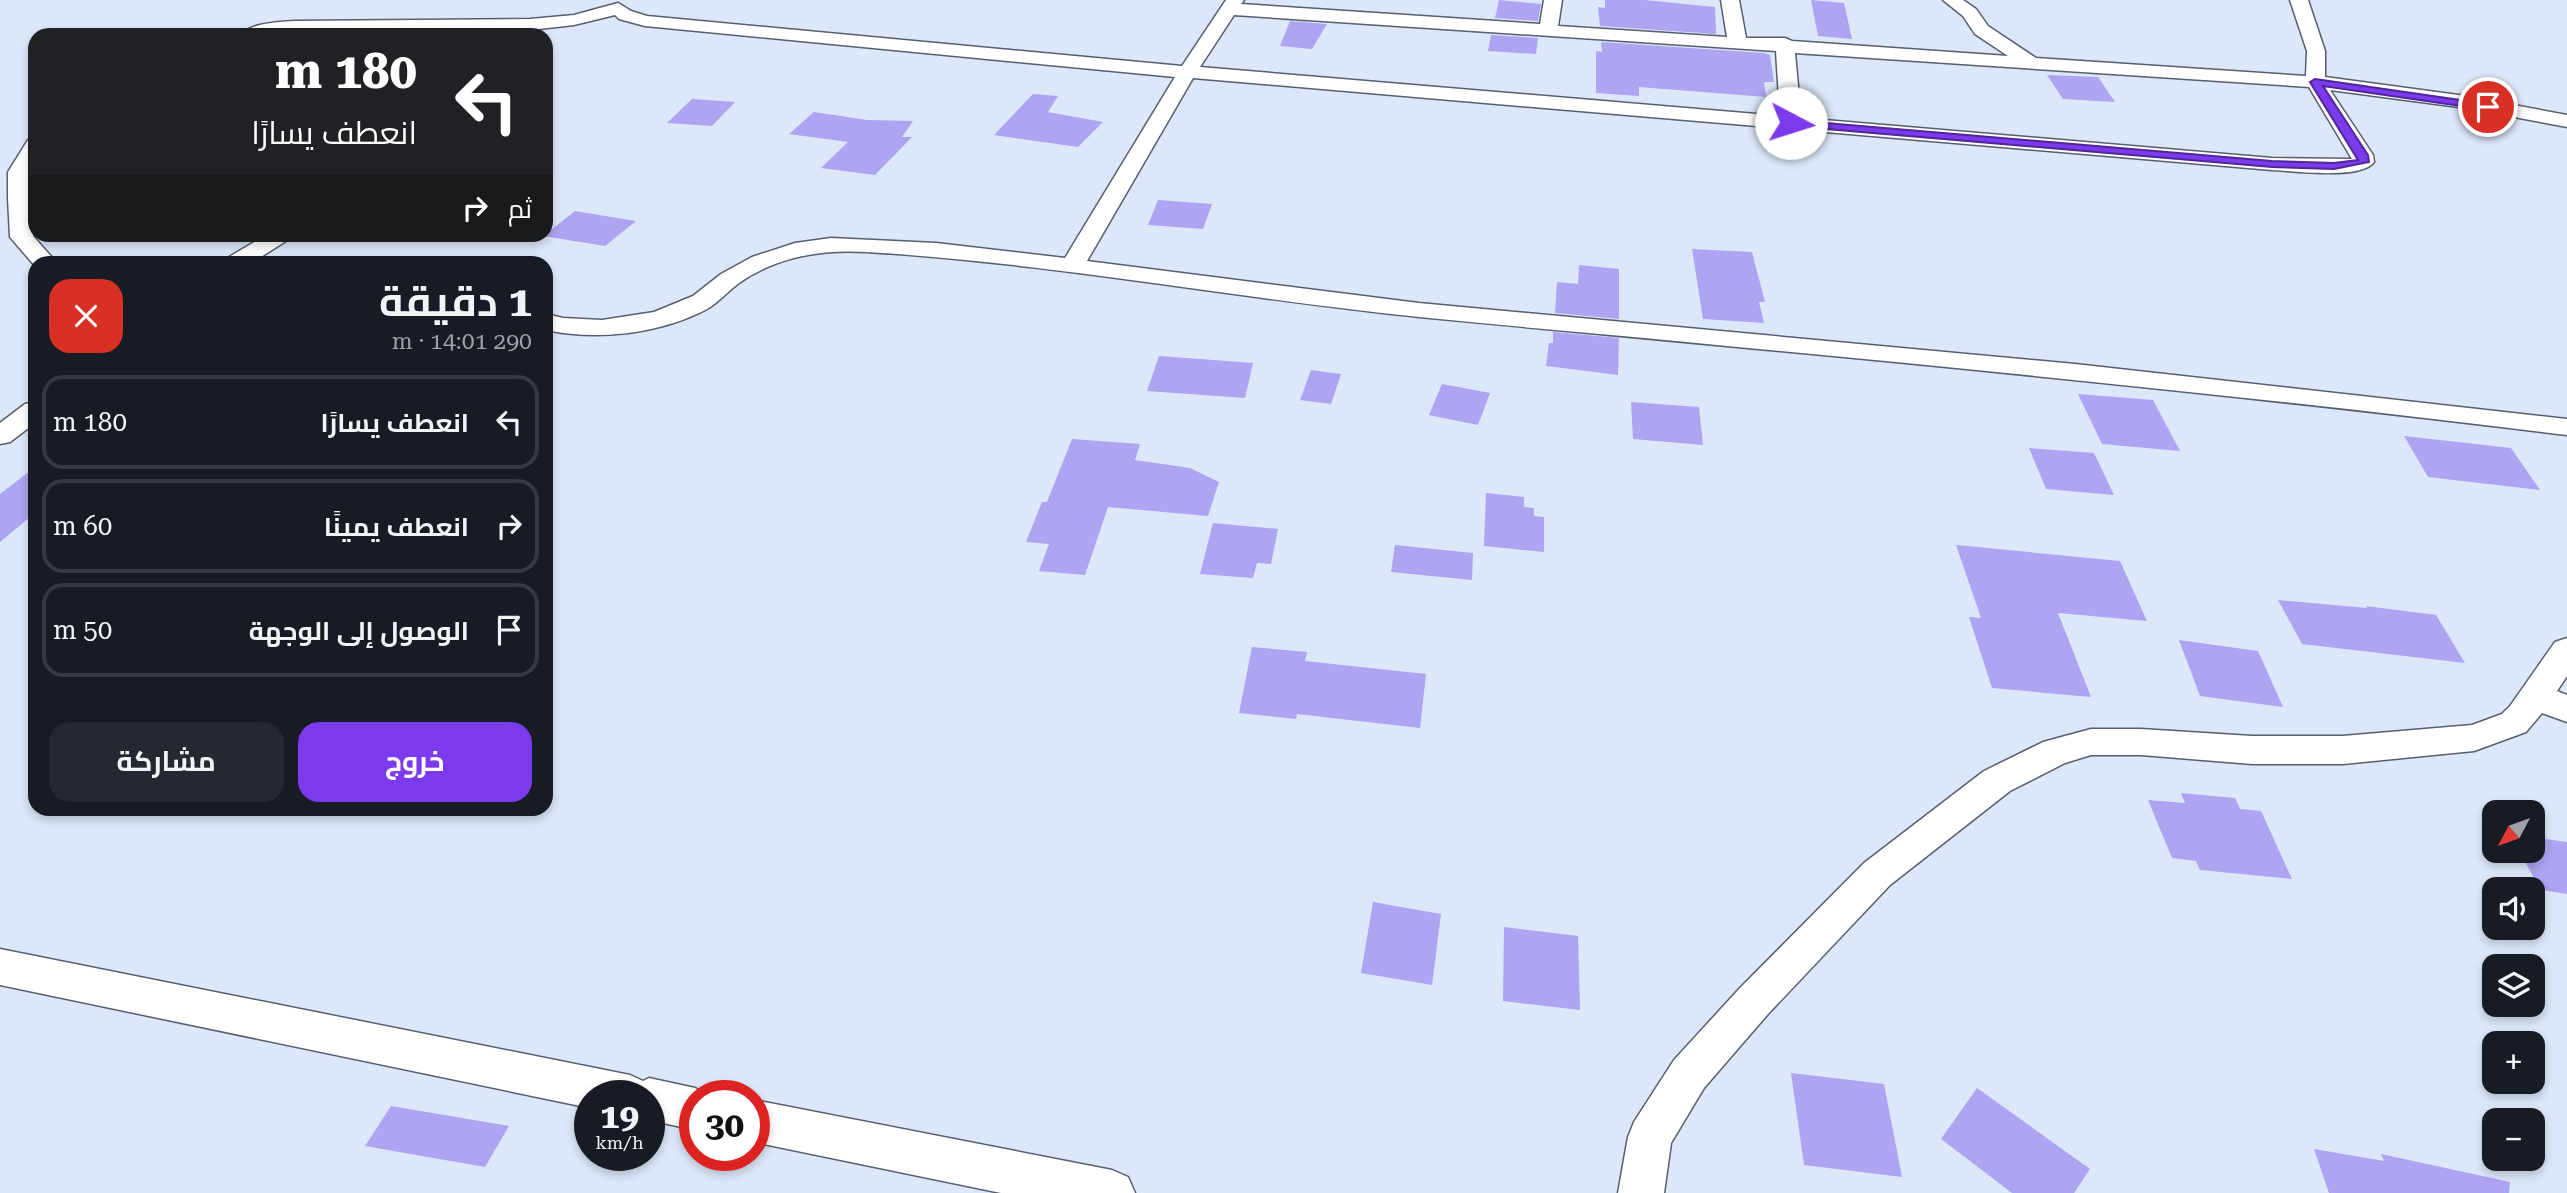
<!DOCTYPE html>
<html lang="ar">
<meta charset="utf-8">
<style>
body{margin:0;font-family:"Roboto Serif",Cairo,serif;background:#242831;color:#f1f3f6;direction:rtl;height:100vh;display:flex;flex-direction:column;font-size:26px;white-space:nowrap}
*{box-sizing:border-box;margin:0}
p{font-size:23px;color:#9ea1a6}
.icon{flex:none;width:38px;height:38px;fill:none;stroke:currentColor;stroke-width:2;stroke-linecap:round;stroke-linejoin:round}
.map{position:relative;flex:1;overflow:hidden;direction:ltr}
.panel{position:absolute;left:28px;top:256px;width:525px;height:560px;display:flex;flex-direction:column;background:#171b24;border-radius:21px;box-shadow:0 4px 10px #0003;direction:rtl}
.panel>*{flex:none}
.hud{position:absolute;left:28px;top:28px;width:525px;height:214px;border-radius:21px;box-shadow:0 4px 10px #0003;direction:rtl;background:#202124;color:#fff;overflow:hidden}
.needle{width:46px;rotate:229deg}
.buttons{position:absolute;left:2482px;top:800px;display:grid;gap:14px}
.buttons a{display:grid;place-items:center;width:63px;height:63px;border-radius:14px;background:#171b24;box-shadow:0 4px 10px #0003;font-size:35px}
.speed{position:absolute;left:574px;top:1080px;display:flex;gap:14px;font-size:35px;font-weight:700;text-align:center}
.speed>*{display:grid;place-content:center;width:91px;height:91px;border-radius:50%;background:#171b24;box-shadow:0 4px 10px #0003;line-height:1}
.speed small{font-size:18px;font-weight:400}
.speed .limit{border:10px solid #d22;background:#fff;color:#111}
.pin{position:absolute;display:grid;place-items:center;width:60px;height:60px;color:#fff;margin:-30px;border:4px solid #fff;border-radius:50%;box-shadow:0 2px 7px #0007}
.me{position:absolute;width:77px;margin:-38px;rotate:95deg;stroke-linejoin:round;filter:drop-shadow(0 0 5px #0008)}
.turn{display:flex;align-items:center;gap:24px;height:147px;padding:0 21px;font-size:32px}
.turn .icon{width:91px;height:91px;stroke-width:2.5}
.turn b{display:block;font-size:49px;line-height:60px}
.then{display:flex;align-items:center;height:66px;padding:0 21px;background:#0003;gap:14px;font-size:26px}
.round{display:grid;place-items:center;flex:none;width:74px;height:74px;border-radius:21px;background:#242831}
.headline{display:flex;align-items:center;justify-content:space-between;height:119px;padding:0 21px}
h1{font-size:42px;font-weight:700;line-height:52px}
.cta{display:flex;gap:14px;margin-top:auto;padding:14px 21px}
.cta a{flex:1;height:80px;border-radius:21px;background:#7c3aed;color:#fff;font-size:28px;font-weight:700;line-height:80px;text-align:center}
.cta a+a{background:#242831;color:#f1f3f6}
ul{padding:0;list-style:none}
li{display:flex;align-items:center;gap:21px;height:94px;margin:0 14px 10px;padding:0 7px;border:4px solid #363941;border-radius:21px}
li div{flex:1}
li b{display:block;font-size:26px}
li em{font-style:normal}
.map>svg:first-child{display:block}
.building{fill:#ada4f2}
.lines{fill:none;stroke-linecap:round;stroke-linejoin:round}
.street-casing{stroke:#555f6e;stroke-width:3}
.street{fill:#fff;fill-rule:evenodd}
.route{fill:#7c3aed;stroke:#51269a;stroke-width:2}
</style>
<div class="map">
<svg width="2567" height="1193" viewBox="0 0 2567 1193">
<rect width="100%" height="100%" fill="#dce7f9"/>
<path class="building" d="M1499,0L1541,4L1538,21L1495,18Z
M1605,0H1645L1715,7L1716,34L1600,26L1598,7L1605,8Z
M1811,0L1844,3L1852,39L1818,36Z
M1290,21L1327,24L1312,49L1280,46Z
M1491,35L1538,38L1536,54L1488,51Z
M1601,42L1764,53L1770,55L1774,82H1764L1766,97L1639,87V96L1596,93V51L1602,52Z
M2047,75L2098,77L2115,102L2063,99Z
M1033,94L1058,96L1048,112L1103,122L1078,147L994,135Z
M692,99L735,102L712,126L667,123Z
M814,112L867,120L913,121L902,137H912L875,175L821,168L848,142L789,134Z
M1158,200L1212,204L1203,229L1148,225Z
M575,211L636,221L605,246L543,236Z
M1692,249L1752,252L1765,302H1759L1764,323L1703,319Z
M1579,265L1619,269V319L1555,313L1557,282L1578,284Z
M1553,332L1619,338L1618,375L1546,366L1549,343H1553Z
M1159,356L1253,363L1245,398L1147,391Z
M1311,370L1341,374L1331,404L1300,400Z
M1442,384L1490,393L1478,425L1429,415Z
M2078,394L2153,400L2180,451L2102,444Z
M1631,402L1699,407L1703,445L1633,439Z
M2404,436L2511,448L2540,490L2428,477Z
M1072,439L1140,444L1135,460L1190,468L1219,482L1208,516L1108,507L1085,575L1039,571L1049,544L1026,542L1042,502H1047Z
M2029,448L2094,453L2114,495L2046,489Z
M35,467V513L0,542V494Z
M1486,493L1524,497V507L1534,508V516L1544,517V552L1484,546Z
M1213,523L1278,529L1271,564L1257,563L1253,578L1200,574Z
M1395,545L1473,553L1472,580L1391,572Z
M1956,545L2120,561L2147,621L2058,613L2091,697L1992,688L1969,617L1981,618Z
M2278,600L2367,608L2366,606L2436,615L2465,663L2302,644Z
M2179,640L2258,651L2283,707L2200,696Z
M1252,647L1307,652L1305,661L1426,674L1420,728L1297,714L1296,719L1239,713Z
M2181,793L2235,798L2240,809L2261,811L2292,879L2200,870L2196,861L2172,858L2148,800L2185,803Z
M2532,837L2567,842V894L2541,890L2518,850H2532Z
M1373,902L1441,914L1432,985L1361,973Z
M1504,927L1578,936L1580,1010L1503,1001Z
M1791,1073L1884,1084L1902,1177L1804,1165Z
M1977,1088L2090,1169L2074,1193H2012L1941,1139Z
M391,1106L509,1126L485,1167L365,1146Z
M2314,1149L2384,1161L2381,1154L2510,1182L2509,1193H2329Z"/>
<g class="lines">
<defs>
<path id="street" d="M1226,0H1244L1241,4L1540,24L1544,0H1562L1558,26L1727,37L1721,0H1739L1746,38H1785L1792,41L2008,56L1975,34L1963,16L1943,0H1963L1976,9L1988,26L2036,58L2306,76L2307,51L2290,0H2308L2325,51V77L2466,96L2567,115V127L2466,108L2330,90L2373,155L2374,162C2361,180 2294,171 2272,170L1193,78L1087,261L1419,303L2075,364L2567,419V435C2291,401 2014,373 1737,347C1631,336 1525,328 1419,317C1234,298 1052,263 866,252C822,249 776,257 739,283C728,291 719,302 707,309C660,334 597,341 546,330V314L563,318L602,320L654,312L693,296L721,274L752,257L795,243L831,238L936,243L1065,258L1175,77L645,26L619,19L615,15L574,25L530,30L309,31L240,35C251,23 278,22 294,21L530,19L574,15L618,3L631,11L647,16L1182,66ZM1234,15L1776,51L1780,116L1200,67ZM1795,53L2309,87L2352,159L2272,158L1801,118Z
M35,138V163L30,172L33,236L56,262H35V266L10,237L8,198V172L28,140Z
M268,234H297L253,262H225L229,257Z
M35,402V423L10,442L0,444V423L25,404Z
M2567,638V676L2557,691L2567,695V722L2542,713L2526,732L2474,751L2343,764H2252L2141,755H2091L2065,763L2010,791L1890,885L1768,1014L1704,1088L1671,1143L1664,1193H1618L1628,1137L1634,1122L1674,1060L1740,988L1864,863L1984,771L2043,742L2091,729H2141L2252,736H2343L2472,725L2502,714L2510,706L2555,642Z
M0,949L630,1075L643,1081L649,1078L695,1088L711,1096H695V1130L649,1120V1096H590V1108L0,985Z
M754,1100L1112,1170L1128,1177L1135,1193H1001L754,1142Z"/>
</defs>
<use href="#street" class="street-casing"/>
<use href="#street" class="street"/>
</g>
<path class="route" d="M2315,79L2488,104L2494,107L2488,110L2323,86L2368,155L2369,162L2334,169L2272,167L1791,126L1786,123L1791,120L2272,161L2334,163L2358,160L2310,82Z"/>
</svg>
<div class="buttons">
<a><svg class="needle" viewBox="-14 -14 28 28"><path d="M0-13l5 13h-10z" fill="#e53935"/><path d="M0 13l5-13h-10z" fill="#9ea1a6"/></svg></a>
<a><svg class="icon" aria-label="sound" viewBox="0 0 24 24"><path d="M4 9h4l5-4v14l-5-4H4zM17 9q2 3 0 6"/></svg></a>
<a><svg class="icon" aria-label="layers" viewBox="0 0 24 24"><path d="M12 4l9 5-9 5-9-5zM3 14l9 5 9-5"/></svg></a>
<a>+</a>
<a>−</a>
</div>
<div class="speed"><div>19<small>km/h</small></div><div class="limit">30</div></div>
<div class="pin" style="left:2488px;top:107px;background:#d93025"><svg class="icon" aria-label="arrive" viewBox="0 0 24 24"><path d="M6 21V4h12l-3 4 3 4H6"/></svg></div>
<svg class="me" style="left:1791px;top:123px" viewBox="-20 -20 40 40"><circle r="19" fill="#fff"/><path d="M0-13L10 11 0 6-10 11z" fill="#7c3aed"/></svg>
<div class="hud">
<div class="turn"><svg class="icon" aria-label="left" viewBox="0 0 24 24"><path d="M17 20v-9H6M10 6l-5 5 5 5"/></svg><div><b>180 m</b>انعطف يسارًا</div></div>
<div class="then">ثم<svg class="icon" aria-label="right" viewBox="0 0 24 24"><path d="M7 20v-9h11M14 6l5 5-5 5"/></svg></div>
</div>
<section class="panel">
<div class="headline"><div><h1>1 دقيقة</h1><p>290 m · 14:01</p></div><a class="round" style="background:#d93025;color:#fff"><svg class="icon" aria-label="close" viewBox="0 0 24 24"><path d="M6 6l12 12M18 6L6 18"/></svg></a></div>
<ul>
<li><svg class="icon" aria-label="left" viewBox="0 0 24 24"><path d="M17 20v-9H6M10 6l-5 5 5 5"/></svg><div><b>انعطف يسارًا</b></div><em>180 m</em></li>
<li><svg class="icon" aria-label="right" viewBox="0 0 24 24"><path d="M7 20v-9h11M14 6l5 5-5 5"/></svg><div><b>انعطف يمينًا</b></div><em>60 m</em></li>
<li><svg class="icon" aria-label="arrive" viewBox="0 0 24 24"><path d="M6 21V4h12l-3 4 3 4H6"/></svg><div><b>الوصول إلى الوجهة</b></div><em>50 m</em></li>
</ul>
<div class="cta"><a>خروج</a><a>مشاركة</a></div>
</section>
</div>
